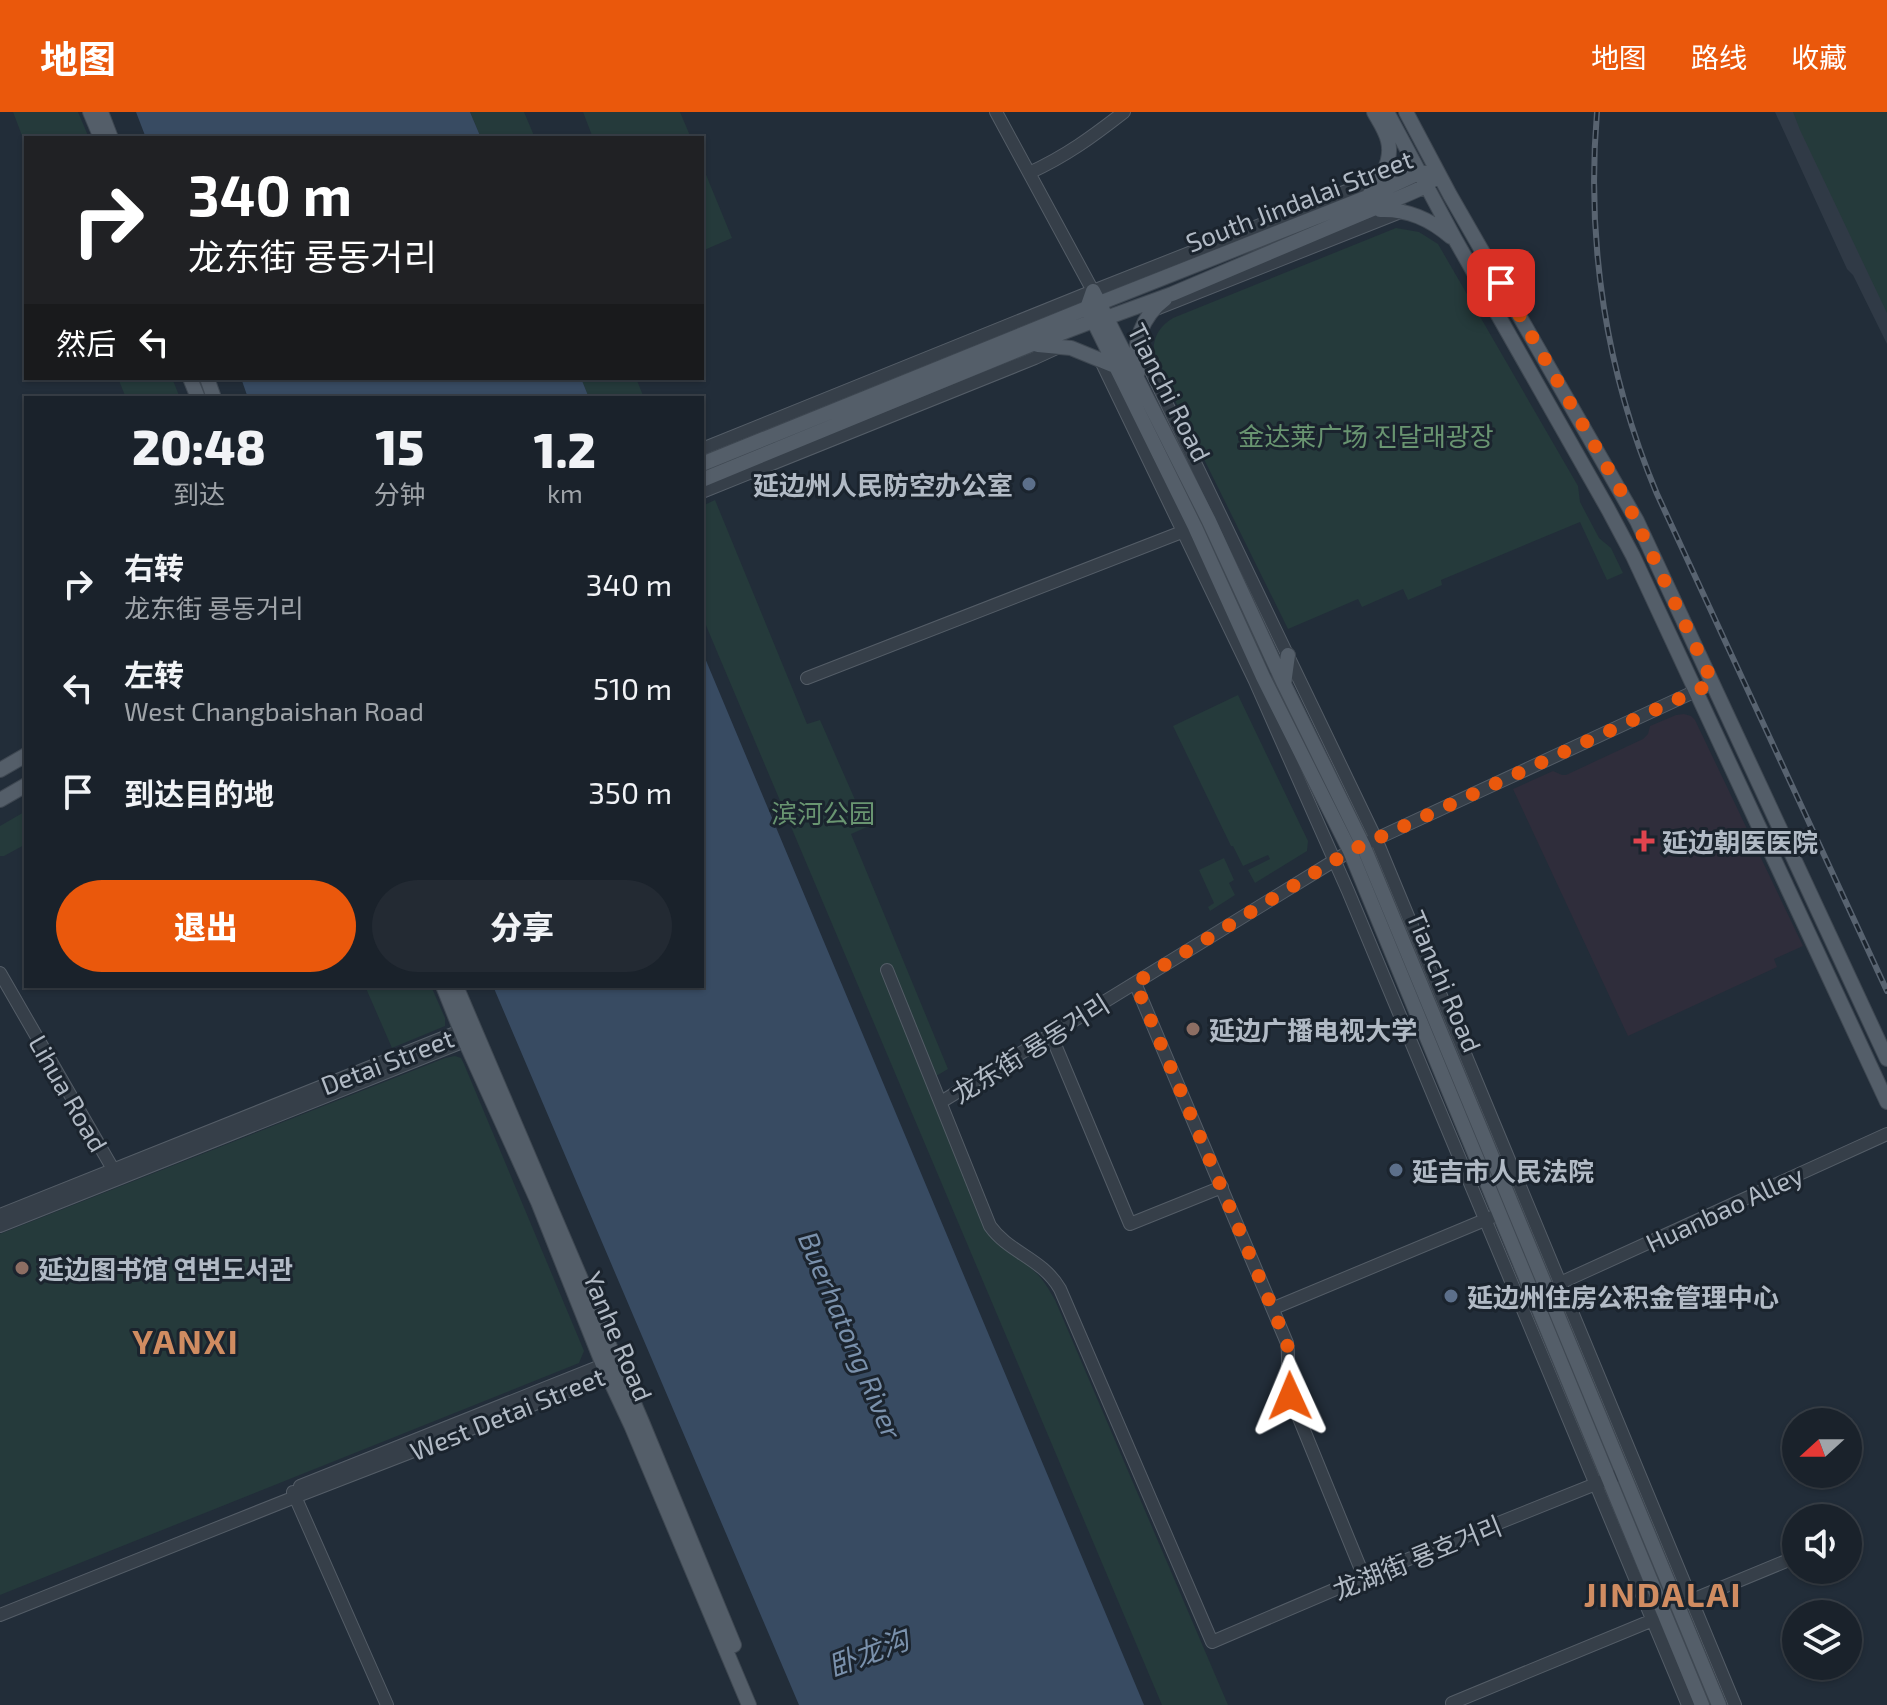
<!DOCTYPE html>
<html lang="zh">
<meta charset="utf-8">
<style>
body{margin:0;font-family:"Exo 2","Noto Sans SC","Noto Sans KR",sans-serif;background:#232a33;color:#f1f3f6;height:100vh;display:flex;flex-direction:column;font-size:30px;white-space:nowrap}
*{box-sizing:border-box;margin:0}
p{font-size:26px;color:#9fa4a9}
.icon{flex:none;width:44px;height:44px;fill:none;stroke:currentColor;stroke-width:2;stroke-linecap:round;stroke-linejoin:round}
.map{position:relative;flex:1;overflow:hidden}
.details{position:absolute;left:24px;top:284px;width:680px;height:592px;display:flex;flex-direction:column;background:#1a222b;border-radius:0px;box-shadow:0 2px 6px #0004,0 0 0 2px #383f47}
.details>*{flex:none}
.hud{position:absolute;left:24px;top:24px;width:680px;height:244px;border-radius:0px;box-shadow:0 2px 6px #0004,0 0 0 2px #383f47;background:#202124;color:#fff;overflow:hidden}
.needle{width:52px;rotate:249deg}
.buttons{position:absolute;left:1782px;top:1296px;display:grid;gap:16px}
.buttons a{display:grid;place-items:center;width:80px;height:80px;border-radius:50%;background:#1a222b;box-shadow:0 2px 6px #0004,0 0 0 2px #383f47;font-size:40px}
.pin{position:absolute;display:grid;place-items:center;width:68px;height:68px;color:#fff;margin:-34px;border-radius:16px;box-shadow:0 4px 12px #0006}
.me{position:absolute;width:88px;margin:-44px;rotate:359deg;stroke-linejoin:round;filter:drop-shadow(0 0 6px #0008)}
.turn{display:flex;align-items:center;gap:28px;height:168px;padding:0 32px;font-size:36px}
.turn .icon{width:104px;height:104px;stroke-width:2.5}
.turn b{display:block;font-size:56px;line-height:68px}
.then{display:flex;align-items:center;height:76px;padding:0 32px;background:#0003;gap:16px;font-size:30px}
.eta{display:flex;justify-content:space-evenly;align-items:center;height:136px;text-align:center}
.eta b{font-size:48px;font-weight:800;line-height:56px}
.cta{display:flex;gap:16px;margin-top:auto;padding:16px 32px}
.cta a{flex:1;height:92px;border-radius:48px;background:#ea580c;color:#fff;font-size:32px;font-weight:800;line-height:92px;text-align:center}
.cta a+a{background:#232a33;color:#f1f3f6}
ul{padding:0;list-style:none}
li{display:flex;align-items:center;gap:24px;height:104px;padding:0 32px}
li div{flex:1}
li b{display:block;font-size:30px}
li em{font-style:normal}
header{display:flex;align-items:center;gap:48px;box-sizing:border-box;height:112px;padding:0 40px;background:#ea580c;color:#fff}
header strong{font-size:38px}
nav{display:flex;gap:44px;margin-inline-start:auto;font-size:28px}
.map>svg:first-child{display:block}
.medical{fill:#2f2d3b}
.airport{fill:#303a46}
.green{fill:#253a3b}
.water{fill:#384b62}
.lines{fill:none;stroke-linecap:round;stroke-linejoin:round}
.minor-casing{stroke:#545d67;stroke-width:14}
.major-casing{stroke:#3f4852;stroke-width:16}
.minor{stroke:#363f49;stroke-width:12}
.major{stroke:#545e69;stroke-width:14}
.rail-casing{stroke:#586370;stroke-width:6}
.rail{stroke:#1b242e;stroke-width:3;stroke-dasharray:9;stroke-linecap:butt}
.route{stroke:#ea580c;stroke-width:14;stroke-dasharray:0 25.2}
.service-dot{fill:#5c6f8a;stroke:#1b242e;stroke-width:3}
.health-dot{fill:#e0444e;stroke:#1b242e;stroke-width:3}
.education-dot{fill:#8d6e63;stroke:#1b242e;stroke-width:3}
.labels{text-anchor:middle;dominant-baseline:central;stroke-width:6;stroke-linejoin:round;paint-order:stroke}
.street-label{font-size:26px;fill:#b1bac5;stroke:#1b242e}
.park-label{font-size:26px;fill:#699571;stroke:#1b242e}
.poi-label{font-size:26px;font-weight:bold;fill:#b1bac5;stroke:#1b242e;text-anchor:start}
.water-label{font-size:28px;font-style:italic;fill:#7a91ac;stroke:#1b242e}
.district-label{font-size:34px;font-weight:bold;letter-spacing:2px;fill:#d08c61;stroke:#1b242e}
</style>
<header>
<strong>地图</strong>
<nav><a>地图</a><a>路线</a><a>收藏</a></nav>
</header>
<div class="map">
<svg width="1887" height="1593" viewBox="0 0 1887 1593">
<rect width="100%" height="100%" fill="#222d39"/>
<path class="medical" d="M1684,602L1691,604L1695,608L1803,834L1774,847L1777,855L1628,924L1513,677L1553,659L1562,663H1566L1643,627L1648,622L1650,614L1676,603Z"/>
<path class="airport" d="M1775,0H1887V232L1853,163L1847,157Z"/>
<path class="green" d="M13,0H78L89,26H26V34Z
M470,0H524L535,26H481Z
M583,0H680L691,26H593Z
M1793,0H1887V201L1800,18Z
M702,53L732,126L702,139Z
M1396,116L1419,120L1438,132L1578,374L1580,390L1599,426L1611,436L1623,461L1607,468L1580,410L1441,468L1442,473L1408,488L1403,477L1362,495L1358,487L1288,517L1156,250C1150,232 1156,216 1173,206Z
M118,266H172L180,286H126Z
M581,266H636L644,286H589Z
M715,388L807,612L820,608L867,715L851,722L948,957L926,970L997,1130C1009,1141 1024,1148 1035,1160C1044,1168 1049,1178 1055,1188L1228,1593H1162L702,504V394Z
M1238,583L1308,729L1307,739L1255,771L1248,758L1270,747L1268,743L1243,754L1233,734H1231L1173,614Z
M26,699V732L4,744H0V714Z
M1224,746L1234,768L1229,771L1235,783L1210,799L1208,795L1214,791L1199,758Z
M365,874H431L445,906V914L392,936Z
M455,944L461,946L464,952L584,1239L579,1251L0,1483V1122L445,946Z"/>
<path class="water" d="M136,0H470L481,26H146Z
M241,266H581L589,286H248Z
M702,539L1144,1593H799L493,874H702Z"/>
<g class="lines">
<defs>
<path id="minor" d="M996,0L1093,179
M1029,61C1066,44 1092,25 1124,0
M1156,197L1403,99
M1137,230L1376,727L1735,1593
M1100,247L1255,569L1348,779L1688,1593
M702,337L1093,179L1364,72L1382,62
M702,380L1035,246L1059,235
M807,566L1187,418
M887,858L990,1114C1009,1141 1042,1146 1060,1177L1212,1530L1364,1465L1623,1361
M0,861L117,1064
M1135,871L1287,1231C1290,1249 1285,1267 1290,1284L1364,1465
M1051,923L1130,1112L1222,1075
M941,990L1350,739L1713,571
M0,1103L455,921L469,920
M0,1114L465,929L472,924
M1560,1171L1887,1022
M1274,1196L1492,1105
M300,1374L603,1253H611
M293,1380L387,1593
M1692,1488L1796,1445
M0,1503L295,1385L607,1264L613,1258
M1452,1591L1653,1508"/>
<path id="major" d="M90,0L101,26
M101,0L111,26
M1387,0L1456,129L1608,397L1633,444L1887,990
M1406,0L1450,83L1637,409L1887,947
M1369,83C1380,69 1393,48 1388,29C1386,19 1379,9 1374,0
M1380,98C1408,97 1430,107 1451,125
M1093,179L1209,409L1284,572L1363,733L1719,1593
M1093,179L1087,196L1195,415L1263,565L1350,739L1702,1593
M1038,233L1071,236L1115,254
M1138,260C1132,231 1142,204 1165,187
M190,266L198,286
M207,266L214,286
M702,352L1087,196L1365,86L1419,61H1429
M702,368L1030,233L1093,209L1106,206L1172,182L1408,82L1426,74L1433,67
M1284,572L1288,543
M0,658L26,643
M0,688L26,673
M443,874L465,929L538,1090L603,1253L631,1313L749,1593
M456,874L642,1310L734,1533"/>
</defs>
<use href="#minor" class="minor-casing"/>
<use href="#major" class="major-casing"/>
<use href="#minor" class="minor"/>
<use href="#major" class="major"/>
<defs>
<path id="rail" d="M1597,0C1586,130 1606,261 1657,382L1887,879"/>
</defs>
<use href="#rail" class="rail-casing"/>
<use href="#rail" class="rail"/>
</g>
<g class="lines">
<path class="route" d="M1290,1284C1285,1267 1290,1249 1287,1231L1135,871L1350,739L1713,571L1626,388L1501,171"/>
</g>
<g class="service-dot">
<circle cx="1029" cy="372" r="8"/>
<circle cx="1396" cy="1058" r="8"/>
<circle cx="1451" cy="1184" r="8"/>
</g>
<path class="health-dot" d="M1640 717h8v8h8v8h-8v8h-8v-8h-8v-8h8z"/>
<g class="education-dot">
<circle cx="1193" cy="917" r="8"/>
<circle cx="22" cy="1156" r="8"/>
</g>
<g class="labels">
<g class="street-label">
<text transform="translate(1299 88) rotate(-21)">South Jindalai Street</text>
<text transform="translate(1170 280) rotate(63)">Tianchi Road</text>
<text transform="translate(1445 869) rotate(67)">Tianchi Road</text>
<text transform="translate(1030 936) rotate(-32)">龙东街 룡동거리</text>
<text transform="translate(387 949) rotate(-21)">Detai Street</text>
<text transform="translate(69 981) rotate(60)">Lihua Road</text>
<text transform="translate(1724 1096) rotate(-25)">Huanbao Alley</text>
<text transform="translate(619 1224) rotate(67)">Yanhe Road</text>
<text transform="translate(507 1301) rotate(-22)">West Detai Street</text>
<text transform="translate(1417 1445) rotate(-22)">龙湖街 룡호거리</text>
</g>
<g class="park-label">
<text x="1366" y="323">金达莱广场 진달래광장</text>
<text x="823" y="700">滨河公园</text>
</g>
<g class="poi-label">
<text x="1013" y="372" text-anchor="end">延边州人民防空办公室</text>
<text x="1662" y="729">延边朝医医院</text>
<text x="1209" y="917">延边广播电视大学</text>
<text x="1412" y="1058">延吉市人民法院</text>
<text x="38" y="1156">延边图书馆 연변도서관</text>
<text x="1467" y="1184">延边州住房公积金管理中心</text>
</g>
<g class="water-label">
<text transform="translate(851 1223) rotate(67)">Buerhatong River</text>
<text transform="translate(868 1540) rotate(-21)">卧龙沟</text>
</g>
<g class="district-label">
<text x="186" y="1228">YANXI</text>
<text x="1663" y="1481">JINDALAI</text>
</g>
</g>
</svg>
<div class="buttons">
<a><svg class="needle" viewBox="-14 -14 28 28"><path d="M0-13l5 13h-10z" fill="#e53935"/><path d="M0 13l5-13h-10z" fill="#9fa4a9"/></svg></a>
<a><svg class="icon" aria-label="sound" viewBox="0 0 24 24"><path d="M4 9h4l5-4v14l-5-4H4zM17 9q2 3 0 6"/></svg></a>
<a><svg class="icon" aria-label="layers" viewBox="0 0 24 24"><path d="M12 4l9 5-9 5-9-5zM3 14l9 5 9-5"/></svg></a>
</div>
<div class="pin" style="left:1501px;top:171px;background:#d93025"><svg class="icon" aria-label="arrive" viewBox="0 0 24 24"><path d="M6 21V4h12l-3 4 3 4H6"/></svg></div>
<svg class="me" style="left:1290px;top:1284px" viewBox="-20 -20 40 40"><path d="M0-17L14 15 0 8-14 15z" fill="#ea580c" stroke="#fff" stroke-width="4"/></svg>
<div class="hud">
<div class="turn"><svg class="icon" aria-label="right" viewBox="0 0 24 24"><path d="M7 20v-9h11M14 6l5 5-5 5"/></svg><div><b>340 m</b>龙东街 룡동거리</div></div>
<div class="then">然后<svg class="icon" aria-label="left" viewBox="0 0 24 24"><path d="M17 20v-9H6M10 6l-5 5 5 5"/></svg></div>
</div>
<section class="details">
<div class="eta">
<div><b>20:48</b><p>到达</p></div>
<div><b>15</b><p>分钟</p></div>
<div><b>1.2</b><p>km</p></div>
</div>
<ul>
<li><svg class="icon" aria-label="right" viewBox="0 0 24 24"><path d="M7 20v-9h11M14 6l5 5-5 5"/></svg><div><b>右转</b><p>龙东街 룡동거리</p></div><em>340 m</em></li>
<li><svg class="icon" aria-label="left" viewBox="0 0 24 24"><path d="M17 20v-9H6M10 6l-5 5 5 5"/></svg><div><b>左转</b><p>West Changbaishan Road</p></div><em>510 m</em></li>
<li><svg class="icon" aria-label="arrive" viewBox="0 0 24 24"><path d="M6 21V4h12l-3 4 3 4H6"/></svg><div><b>到达目的地</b></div><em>350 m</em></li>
</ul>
<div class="cta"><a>退出</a><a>分享</a></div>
</section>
</div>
